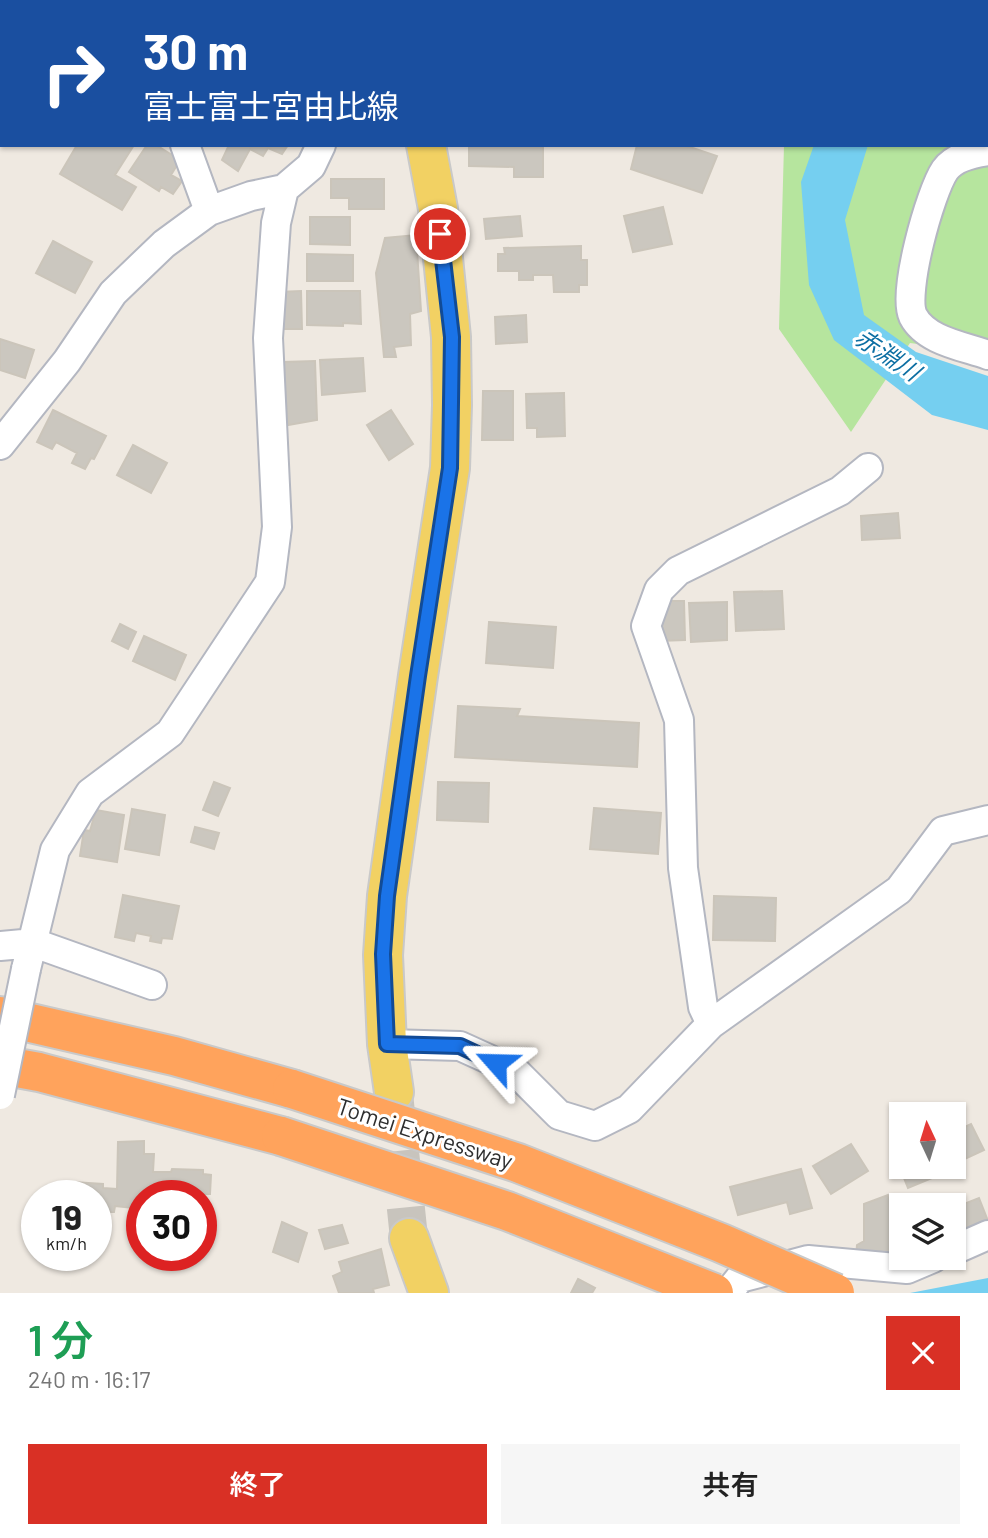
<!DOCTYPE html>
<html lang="ja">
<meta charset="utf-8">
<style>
body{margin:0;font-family:Barlow,"Noto Sans JP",sans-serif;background:#f6f6f6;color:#222;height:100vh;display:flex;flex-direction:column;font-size:26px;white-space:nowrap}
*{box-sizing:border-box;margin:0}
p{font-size:23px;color:#767676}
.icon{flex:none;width:38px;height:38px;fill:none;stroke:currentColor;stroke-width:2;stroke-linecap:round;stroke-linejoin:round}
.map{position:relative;height:1293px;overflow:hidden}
.drawer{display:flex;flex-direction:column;background:#fff;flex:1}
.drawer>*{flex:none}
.top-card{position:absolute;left:0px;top:0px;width:989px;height:147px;box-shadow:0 2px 5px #0004;background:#1a4fa0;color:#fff;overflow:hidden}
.needle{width:46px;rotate:356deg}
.tools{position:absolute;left:889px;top:1102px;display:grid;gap:14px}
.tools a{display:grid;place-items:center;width:77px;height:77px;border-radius:0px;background:#fff;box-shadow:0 2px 5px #0004;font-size:35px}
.speed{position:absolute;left:21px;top:1180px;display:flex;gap:14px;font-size:35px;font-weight:700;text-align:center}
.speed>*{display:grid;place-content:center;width:91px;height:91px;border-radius:50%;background:#fff;box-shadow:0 2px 5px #0004;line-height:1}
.speed small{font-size:18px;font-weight:400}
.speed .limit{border:10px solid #d22;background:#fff;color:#111}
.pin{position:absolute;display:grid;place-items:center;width:60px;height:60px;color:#fff;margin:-30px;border:4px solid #fff;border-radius:50%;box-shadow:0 2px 7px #0007}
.me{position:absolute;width:77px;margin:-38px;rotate:295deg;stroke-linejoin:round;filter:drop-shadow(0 0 5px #0008)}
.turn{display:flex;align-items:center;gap:24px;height:147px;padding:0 28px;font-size:32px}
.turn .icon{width:91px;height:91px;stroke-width:2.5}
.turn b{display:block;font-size:49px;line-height:60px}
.round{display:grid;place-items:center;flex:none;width:74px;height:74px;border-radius:0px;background:#f6f6f6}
.headline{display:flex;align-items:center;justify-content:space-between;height:119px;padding:0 28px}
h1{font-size:42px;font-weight:600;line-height:52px;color:#1e9e55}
.primary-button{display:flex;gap:14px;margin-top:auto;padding:14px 28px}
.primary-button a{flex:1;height:80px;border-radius:0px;background:#d93025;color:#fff;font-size:28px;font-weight:600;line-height:80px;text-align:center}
.primary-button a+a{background:#f6f6f6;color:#222}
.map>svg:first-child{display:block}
.green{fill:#b6e59e}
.water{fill:#75cff0}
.building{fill:#cbc7bf;stroke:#cbc5ba;stroke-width:2}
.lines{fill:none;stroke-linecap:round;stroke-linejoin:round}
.primary-tunnel{stroke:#c8c4bd;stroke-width:38;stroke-dasharray:38 19;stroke-linecap:butt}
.street-casing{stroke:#b4b7c1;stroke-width:32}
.primary-casing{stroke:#c9c9c9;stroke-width:42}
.highway-casing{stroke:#c9c9c9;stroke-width:42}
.street{stroke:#fff;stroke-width:28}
.primary{stroke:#f2d163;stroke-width:38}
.highway{stroke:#ffa35c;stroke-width:38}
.street-bridge-casing{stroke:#b4b7c1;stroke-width:32;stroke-linecap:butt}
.highway-bridge-casing{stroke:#c9c9c9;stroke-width:42;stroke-linecap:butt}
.street-bridge{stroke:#fff;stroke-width:28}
.highway-bridge{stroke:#ffa35c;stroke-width:38}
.route-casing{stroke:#114b97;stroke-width:18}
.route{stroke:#1a73e8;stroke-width:12}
.labels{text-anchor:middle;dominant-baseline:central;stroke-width:6;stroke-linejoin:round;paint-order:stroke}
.street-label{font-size:23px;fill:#2e2e2e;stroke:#fff}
.water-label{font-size:24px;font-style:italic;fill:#0d6fa3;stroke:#fff}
</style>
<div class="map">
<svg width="988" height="1293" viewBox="0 0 988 1293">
<rect width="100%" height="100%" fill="#efe9e1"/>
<path class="green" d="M874,0H988V353L910,343L851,432L779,329L784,145H987V2H871Z"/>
<path class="water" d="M814,145H868L845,220L864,315L916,352L988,376V430L932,415L834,340L809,285L801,182Z
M988,1278V1293H910Z"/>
<path class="building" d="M77,145H134L115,175L136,187L122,210L60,174Z
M147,145H156L180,160L171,175L182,181L173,194L161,187L159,191L129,172Z
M229,145H288L282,154L268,148L263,156L250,149L238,171L222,160Z
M469,145H543V177H514V167L469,166Z
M637,145H684L717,156L702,193L631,169Z
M331,179H384V209H349V198H331Z
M663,207L672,244L633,252L624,216Z
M520,216L522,236L486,239L484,219Z
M310,217H350V245L310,244Z
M416,235L421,311L410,314L411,345L394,347L396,357H384L376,273L385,238Z
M53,241L92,262L75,293L36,273Z
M581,246V260H587V285H579V292H554L553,275H533V280H519V271H498V254H505L504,248Z
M307,254L353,255V281H307Z
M301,291L302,329H278V292Z
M307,291H360L361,324L343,323V326L307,325Z
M526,315L527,342L496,344L495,317Z
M0,339L34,350L25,378L0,370Z
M363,358L365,391L322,395L320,360Z
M315,361L317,420L288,425L283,362Z
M483,391H513V440H482Z
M564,393L565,436L537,437V428H527L526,394Z
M53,410L106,436L94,459L91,458L85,469L72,463L77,453L56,442L52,449L37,442Z
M391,410L413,444L389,460L367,425Z
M133,445L167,463L151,493L117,475Z
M898,513L900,538L862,540L861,516Z
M782,591L784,629L736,631L734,592Z
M657,601H684L685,640L658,641Z
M727,602V640L691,642L689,603Z
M489,622L556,627L553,668L486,663Z
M120,624L136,632L128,649L112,641Z
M144,636L186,655L175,680L133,661Z
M458,706L520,709L517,716L639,723L637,767L455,757Z
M214,782L230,788L218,816L203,810Z
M438,782L489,783L488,822L437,820Z
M594,808L661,813L658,854L590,849Z
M132,809L165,815L159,855L125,849Z
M96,810L124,815L117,862L80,856L84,830L90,831Z
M195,827L219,833L214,849L191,842Z
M123,895L179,906L172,939L162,938L161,943L150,941L151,936L136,933L134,941L115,937Z
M714,896L776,898L775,941L713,940Z
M971,1124L984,1150L954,1164V1132Z
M144,1141V1154H154L153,1172H171L172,1169L203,1170V1174L211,1175L210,1194L142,1195V1209L115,1206L114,1212H96V1195H74V1182L103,1184V1188L117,1189L118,1142Z
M851,1144L868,1171L831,1194L813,1166Z
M901,1156V1167H947L949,1171L908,1188L896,1158Z
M801,1169L812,1208L790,1214L787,1202L738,1215L730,1187Z
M888,1195L901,1223V1256L856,1257L857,1245L864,1241V1204Z
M979,1198L988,1221L954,1234V1208Z
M282,1222L307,1233L298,1262L273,1252Z
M342,1225L348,1243L325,1249L319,1230Z
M381,1249L389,1285L373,1289L374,1293H339L333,1276L342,1272L339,1262Z
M578,1279L595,1288L592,1293H571Z"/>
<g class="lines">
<path class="primary-tunnel" d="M394,1094L409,1238"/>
<defs>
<path id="street" d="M0,13L2,10
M185,145L209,211
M988,151C974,153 954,157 945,170C930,192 902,293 913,316C926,341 963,346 988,355
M0,445L67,361L113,293L164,244L209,211L251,196L284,189L311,166L321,145
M0,946L34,943L152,985
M26,969L55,850L90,793L170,733L270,582L277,527L268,338L276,223L284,189
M711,1024L703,1007L683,868L679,720L646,626L659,590L678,571L840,491L868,468
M387,1044L460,1046L515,1071L559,1115L595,1126L629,1109L711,1024L899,890L943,831L988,820
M954,1250L988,1235
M728,1293L740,1278L808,1260L907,1269L933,1258"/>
<path id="primary" d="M408,0V2
M394,1092L387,1044L383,955L387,896L418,676L450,468L452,405L451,337L438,209L426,145
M409,1238L429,1293"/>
<path id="highway" d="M0,1016L174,1056L292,1089
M0,1065L39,1072L281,1136"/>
</defs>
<use href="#street" class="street-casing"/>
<use href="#primary" class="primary-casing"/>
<use href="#highway" class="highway-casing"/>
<use href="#street" class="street"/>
<use href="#primary" class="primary"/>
<use href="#highway" class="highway"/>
<defs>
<path id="street-bridge" d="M0,1095L26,969"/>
<path id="highway-bridge" d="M292,1089L518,1163L721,1243L835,1293
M281,1136L507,1211L714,1293"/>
</defs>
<use href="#street-bridge" class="street-bridge-casing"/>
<use href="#highway-bridge" class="highway-bridge-casing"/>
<use href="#street-bridge" class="street-bridge"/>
<use href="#highway-bridge" class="highway-bridge"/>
</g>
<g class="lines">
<defs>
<path id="route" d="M440,234L452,337L450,468L418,676L387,896L383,954L387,1044L460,1046L496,1063"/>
</defs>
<use href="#route" class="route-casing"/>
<use href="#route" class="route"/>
</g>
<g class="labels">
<g class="street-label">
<text transform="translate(425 1133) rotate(18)">Tomei Expressway</text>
</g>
<g class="water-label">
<text transform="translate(888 354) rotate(34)">赤淵川</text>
</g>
</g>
</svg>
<div class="tools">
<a><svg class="needle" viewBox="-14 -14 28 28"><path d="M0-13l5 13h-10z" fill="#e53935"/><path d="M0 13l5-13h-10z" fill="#767676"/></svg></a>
<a><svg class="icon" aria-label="layers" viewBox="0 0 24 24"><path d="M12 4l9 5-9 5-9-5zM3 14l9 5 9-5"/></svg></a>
</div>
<div class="speed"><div>19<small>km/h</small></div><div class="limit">30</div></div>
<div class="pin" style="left:440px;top:234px;background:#d93025"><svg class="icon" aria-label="arrive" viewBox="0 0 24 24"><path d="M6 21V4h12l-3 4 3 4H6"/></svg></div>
<svg class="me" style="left:496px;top:1063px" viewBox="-20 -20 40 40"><path d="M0-17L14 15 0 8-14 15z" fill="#1a73e8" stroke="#fff" stroke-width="4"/></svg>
<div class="top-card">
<div class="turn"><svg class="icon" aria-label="right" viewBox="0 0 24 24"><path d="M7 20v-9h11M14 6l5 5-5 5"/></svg><div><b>30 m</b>富士富士宮由比線</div></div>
</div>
</div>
<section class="drawer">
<div class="headline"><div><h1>1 分</h1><p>240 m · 16:17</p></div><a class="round" style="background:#d93025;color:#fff"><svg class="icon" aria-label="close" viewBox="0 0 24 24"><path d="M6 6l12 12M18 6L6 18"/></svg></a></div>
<div class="primary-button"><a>終了</a><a>共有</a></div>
</section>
